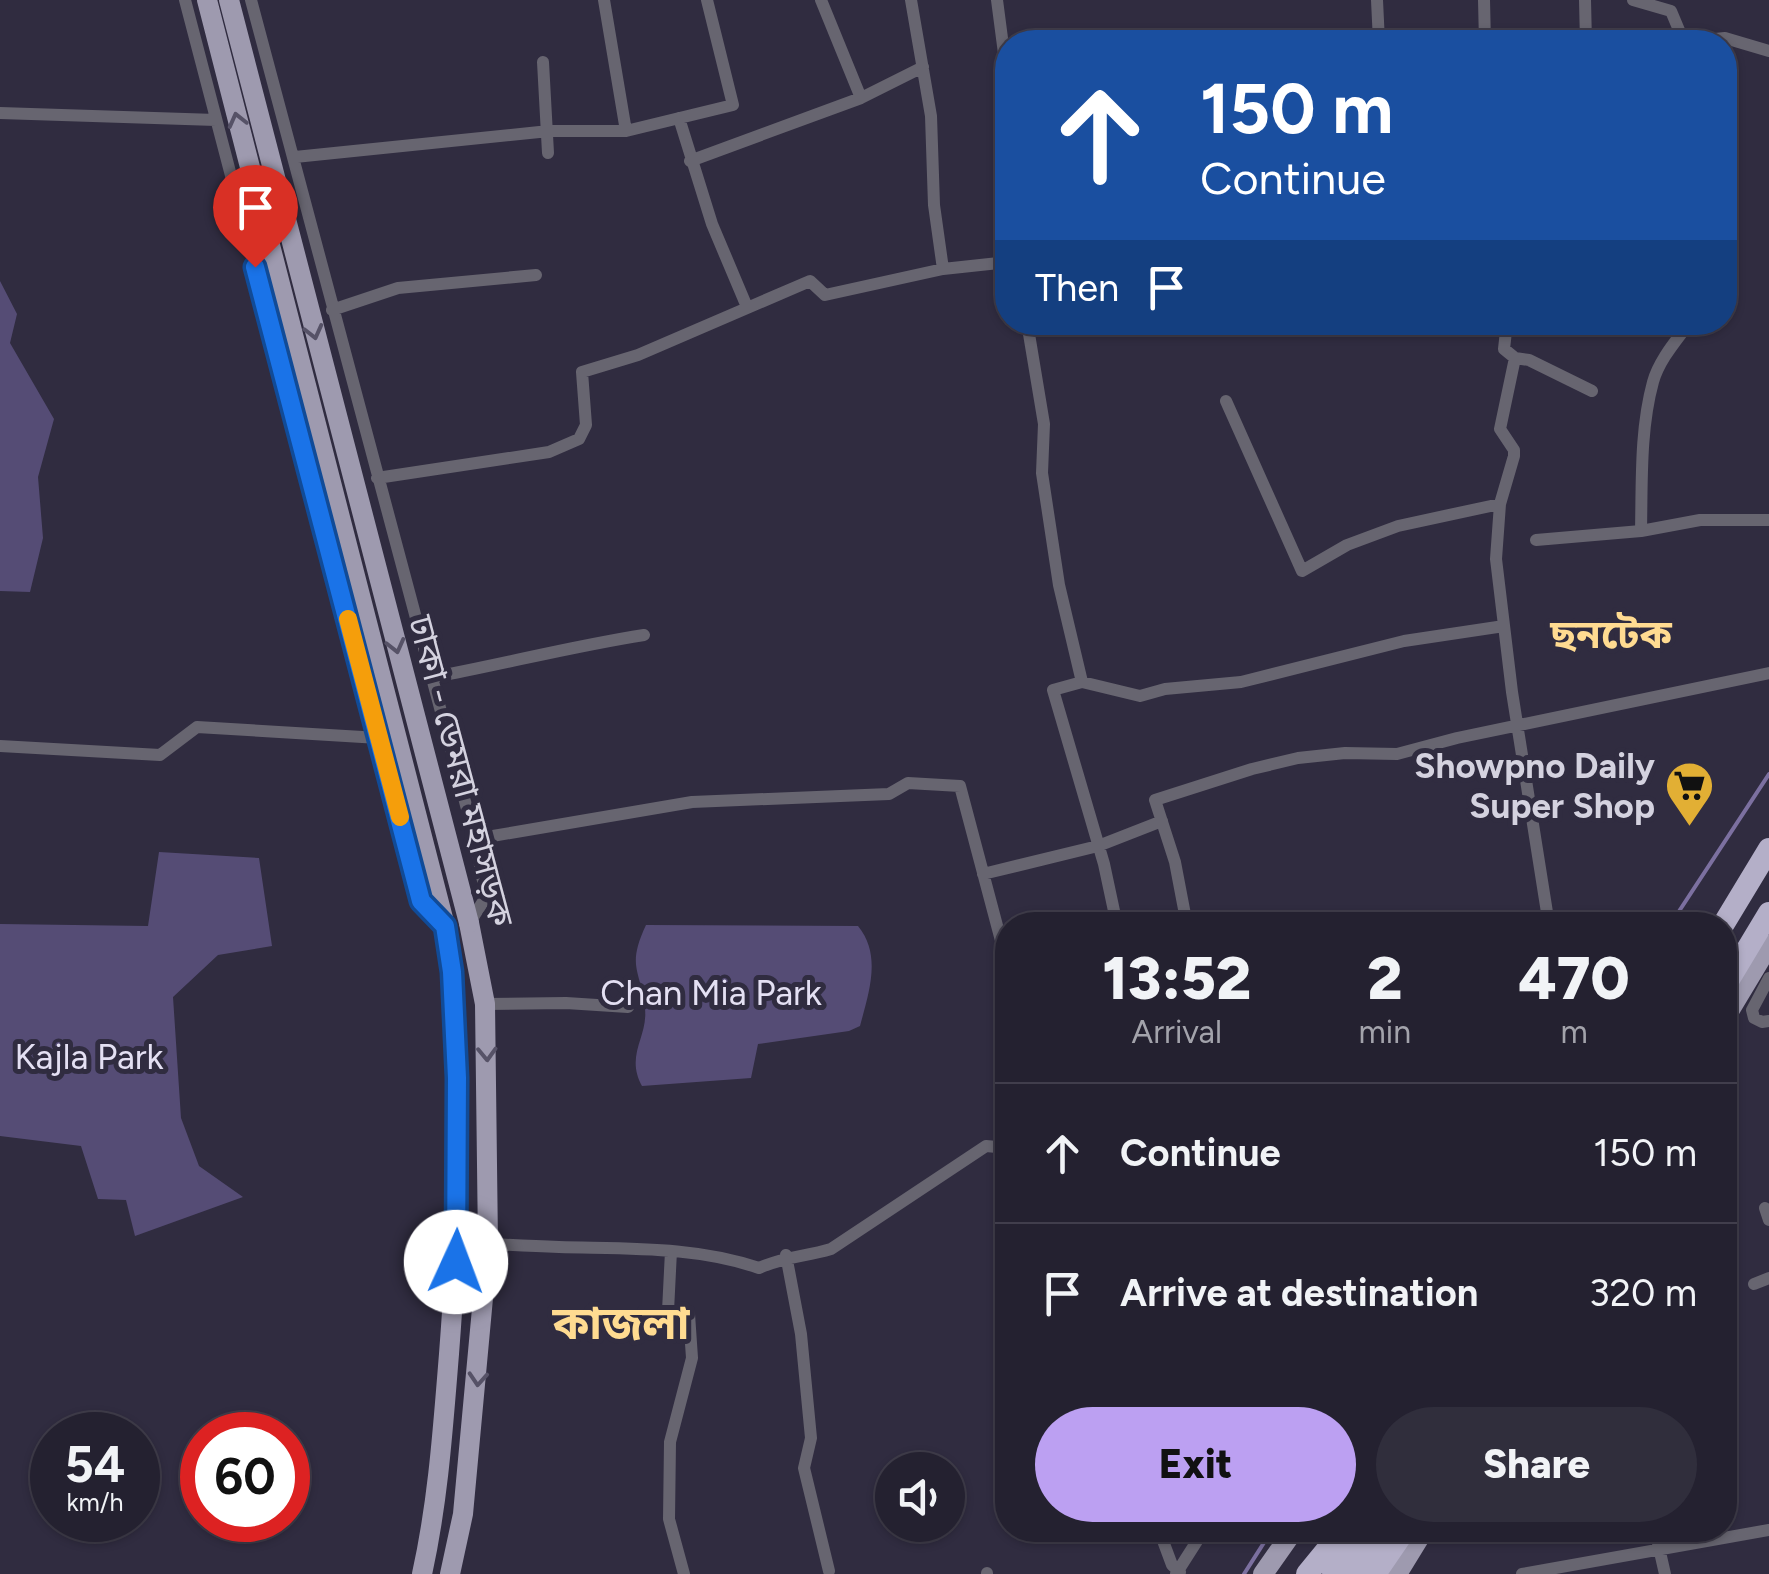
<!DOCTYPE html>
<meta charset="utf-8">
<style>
body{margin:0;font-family:Figtree,"Noto Sans Bengali",sans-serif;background:#302e3c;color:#f1f3f6;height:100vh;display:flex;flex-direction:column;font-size:38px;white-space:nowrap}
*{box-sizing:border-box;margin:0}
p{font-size:32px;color:#a3a3ab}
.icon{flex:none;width:55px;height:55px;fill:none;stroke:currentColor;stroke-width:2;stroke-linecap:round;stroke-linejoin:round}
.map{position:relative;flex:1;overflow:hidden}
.side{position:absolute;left:995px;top:912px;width:742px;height:630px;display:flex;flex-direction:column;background:#242130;border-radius:40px;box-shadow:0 2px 8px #0004,0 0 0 2px #413e4c}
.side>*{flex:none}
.banner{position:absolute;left:995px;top:30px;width:742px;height:305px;border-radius:40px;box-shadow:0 2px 8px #0004,0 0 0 2px #413e4c;background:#1a4fa0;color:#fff;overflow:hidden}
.fabs{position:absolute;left:875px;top:1452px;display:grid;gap:20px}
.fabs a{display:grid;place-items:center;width:90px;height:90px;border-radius:50%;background:#242130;box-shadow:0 2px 8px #0004,0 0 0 2px #413e4c;font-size:50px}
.speed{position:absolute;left:30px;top:1412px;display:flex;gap:20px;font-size:50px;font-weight:700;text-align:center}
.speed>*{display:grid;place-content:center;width:130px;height:130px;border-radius:50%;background:#242130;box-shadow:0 2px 8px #0004,0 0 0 2px #413e4c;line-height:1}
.speed small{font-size:25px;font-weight:400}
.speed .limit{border:15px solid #d22;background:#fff;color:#111}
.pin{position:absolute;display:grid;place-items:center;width:85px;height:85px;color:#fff;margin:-102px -42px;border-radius:50% 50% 50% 0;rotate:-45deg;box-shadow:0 0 10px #0007}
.pin .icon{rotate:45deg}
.me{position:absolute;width:110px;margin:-55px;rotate:2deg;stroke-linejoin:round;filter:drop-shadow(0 0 8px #0008)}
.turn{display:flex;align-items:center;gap:35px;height:210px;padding:0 40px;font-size:45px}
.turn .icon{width:130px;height:130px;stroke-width:2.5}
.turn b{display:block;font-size:70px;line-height:85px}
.then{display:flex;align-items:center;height:95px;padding:0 40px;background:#0003;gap:20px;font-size:38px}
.eta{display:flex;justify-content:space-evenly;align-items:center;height:170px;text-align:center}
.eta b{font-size:60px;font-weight:800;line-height:70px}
.action{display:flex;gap:20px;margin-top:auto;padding:20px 40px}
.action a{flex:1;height:115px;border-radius:60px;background:#bca0f2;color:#111;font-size:40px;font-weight:800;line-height:115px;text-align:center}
.action a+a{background:#302e3c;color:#f1f3f6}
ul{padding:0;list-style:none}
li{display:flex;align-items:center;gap:30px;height:140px;padding:0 40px;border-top:2px solid #413e4c}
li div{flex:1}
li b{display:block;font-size:38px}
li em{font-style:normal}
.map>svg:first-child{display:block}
.green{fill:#554c75}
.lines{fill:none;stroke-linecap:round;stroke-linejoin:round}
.stream{stroke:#7c70a0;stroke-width:4}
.street{stroke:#676570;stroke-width:12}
.primary{stroke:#9e9aaf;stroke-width:20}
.highway{stroke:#b4afc8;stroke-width:22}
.primary-bridge{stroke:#9e9aaf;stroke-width:20}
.oneway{stroke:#565267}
.route-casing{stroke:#114b97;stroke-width:25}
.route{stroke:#1a73e8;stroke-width:18}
.slow{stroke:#f59e0b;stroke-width:18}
.labels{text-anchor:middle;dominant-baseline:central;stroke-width:10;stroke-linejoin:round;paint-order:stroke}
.poi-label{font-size:35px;font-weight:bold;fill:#d4d2df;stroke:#302c40;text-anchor:end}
.street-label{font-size:35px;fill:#d4d2df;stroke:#302c40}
.park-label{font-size:35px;fill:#e4e0f3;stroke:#302c40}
.quarter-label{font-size:40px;font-weight:bold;fill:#ffdb91;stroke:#302c40}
.district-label{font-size:45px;font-weight:bold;fill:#ffdb91;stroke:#302c40}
</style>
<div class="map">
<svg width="1769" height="1574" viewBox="0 0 1769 1574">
<rect width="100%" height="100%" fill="#302c40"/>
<path class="green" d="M0,281L17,314L10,343L54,419L38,477L43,538L30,592L0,591Z
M159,852L259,858L272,946L218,955L173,997L181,1118L199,1166L243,1197L135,1236L126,1200L98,1199L81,1146L0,1136V924L148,926Z
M646,925L858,926C882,955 869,992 860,1026L849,1031L758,1044L751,1078L642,1086C625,1055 648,1037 645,1009C641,969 626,968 646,925Z"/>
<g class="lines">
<path class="stream" d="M1670,925L1769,774
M1244,1574L1272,1530"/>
<path class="street" d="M185,0L421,901L440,921
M251,0L475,839L486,897L470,922
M604,0L626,131
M821,0L861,98
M911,0L931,116L934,205L943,269
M997,0L1008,84
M1377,0L1379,42
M1484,0L1485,42
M1585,0L1586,42
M1633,0L1671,11L1684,42
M1685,42L1725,38L1769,51
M543,62L548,153
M0,113L216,120
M679,118L712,224L747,307
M1008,144V170
M295,157L549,131H626L733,105L707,0
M690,161L861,98L923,67
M332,310L398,288L536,275
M1027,322L1044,424L1042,473L1059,585L1082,682
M1507,322L1504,349L1515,358L1500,429L1514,450V456L1500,504L1496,559L1512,692L1549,925
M1515,358L1529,360L1592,391
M1226,401L1302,571L1347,545L1398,526L1500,504
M377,478L549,452L579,439L586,425L582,372L638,355L810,281L825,295L943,269L1008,262
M1641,531C1642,483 1640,429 1653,382C1659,360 1676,341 1690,322
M1536,540L1641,531L1700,520H1769
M434,677C504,664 573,646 644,635
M0,746L160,755L197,727L379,738
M475,839L692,802L889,794L908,783L960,786L1008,967
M983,874L1098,846L1162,821
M1117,925L1104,864L1053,690L1082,682L1140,696L1165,689L1241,682L1404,641L1504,626
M1187,925L1175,862L1155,800L1252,769L1298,758L1345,753L1397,754L1457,738L1769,673
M1412,925L1427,921L1428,925
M1769,978L1752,1010L1754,1018L1762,1022L1769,1021
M485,1004L566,1003L628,1007
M1765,1208L1769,1220
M458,1242C491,1244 525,1246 559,1247C626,1249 695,1246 759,1268C786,1256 804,1257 831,1249L986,1146L1008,1148
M671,1251L668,1311L689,1314L692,1358L670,1442L669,1519L684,1574
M786,1255L801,1334L811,1438L804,1468L829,1571
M1754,1284L1769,1278
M1159,1530L1172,1565L1180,1572
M1655,1530L1665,1574
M987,1573V1574
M1176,1574L1204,1530
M1522,1574L1769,1530"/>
<path class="primary" d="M1725,1018L1769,945
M422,1574C438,1502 443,1428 449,1354C460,1212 464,1067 445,926
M450,1574L463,1514L488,1244L485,1004L469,923
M1263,1574L1294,1530
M1397,1574L1424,1530"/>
<path class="highway" d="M1723,925L1769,849
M1725,986L1769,913
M1307,1574L1343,1530
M1333,1574L1370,1530
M1355,1574L1386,1530
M1375,1574L1405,1530"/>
<path class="primary-bridge" d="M207,0L445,926
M229,0L469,923"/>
</g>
<defs><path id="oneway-chevron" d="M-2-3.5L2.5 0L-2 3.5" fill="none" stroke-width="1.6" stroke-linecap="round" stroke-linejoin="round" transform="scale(2.5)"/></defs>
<g class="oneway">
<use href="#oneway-chevron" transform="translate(237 120) rotate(-104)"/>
<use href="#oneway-chevron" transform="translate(314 332) rotate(76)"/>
<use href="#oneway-chevron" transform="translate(396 646) rotate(76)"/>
<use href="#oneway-chevron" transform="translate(487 1054) rotate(88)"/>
<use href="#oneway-chevron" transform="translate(478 1379) rotate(94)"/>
</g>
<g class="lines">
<defs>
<path id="route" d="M255,267L421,901L445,926L452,972L457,1078L456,1262"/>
</defs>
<use href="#route" class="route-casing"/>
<use href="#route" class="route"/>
<path class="slow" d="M348,619L400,817"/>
</g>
<defs>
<symbol id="supermarket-pin" viewBox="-11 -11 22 30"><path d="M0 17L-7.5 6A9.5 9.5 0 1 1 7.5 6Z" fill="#e2af34" stroke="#302c40"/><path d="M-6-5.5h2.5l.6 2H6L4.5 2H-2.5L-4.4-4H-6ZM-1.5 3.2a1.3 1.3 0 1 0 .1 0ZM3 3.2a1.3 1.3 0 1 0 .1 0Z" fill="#111"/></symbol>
</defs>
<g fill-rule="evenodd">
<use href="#supermarket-pin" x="1662" y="758" width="55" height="75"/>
</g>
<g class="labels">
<g class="poi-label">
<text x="1655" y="766">Showpno Daily<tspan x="1655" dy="40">Super Shop</tspan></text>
</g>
<g class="street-label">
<text transform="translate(461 771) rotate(75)">ঢাকা - ডেমরা মহাসড়ক</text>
</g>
<g class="park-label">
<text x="711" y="993">Chan Mia Park</text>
<text x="89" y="1057">Kajla Park</text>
</g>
<g class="quarter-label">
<text x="1611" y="634">ছনটেক</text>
</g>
<g class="district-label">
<text x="621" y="1323">কাজলা</text>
</g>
</g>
</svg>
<div class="fabs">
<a><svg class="icon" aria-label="sound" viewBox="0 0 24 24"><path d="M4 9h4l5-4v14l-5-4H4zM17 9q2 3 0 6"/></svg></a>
</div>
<div class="speed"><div>54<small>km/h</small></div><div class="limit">60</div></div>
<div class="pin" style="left:255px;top:267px;background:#d93025"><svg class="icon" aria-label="arrive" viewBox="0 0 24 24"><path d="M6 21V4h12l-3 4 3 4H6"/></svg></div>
<svg class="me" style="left:456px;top:1262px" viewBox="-20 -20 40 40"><circle r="19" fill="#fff"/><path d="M0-13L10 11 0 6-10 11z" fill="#1a73e8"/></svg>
<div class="banner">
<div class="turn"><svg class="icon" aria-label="ahead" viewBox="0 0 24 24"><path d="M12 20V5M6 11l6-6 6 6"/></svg><div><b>150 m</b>Continue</div></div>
<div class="then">Then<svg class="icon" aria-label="arrive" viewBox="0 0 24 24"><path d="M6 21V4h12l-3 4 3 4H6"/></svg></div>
</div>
<section class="side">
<div class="eta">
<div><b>13:52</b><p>Arrival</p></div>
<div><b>2</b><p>min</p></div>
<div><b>470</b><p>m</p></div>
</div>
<ul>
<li><svg class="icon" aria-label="ahead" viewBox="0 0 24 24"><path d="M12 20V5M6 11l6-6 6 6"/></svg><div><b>Continue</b></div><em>150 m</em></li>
<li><svg class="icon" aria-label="arrive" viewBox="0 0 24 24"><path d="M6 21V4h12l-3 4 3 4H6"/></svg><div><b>Arrive at destination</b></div><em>320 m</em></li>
</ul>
<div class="action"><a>Exit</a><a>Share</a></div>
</section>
</div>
